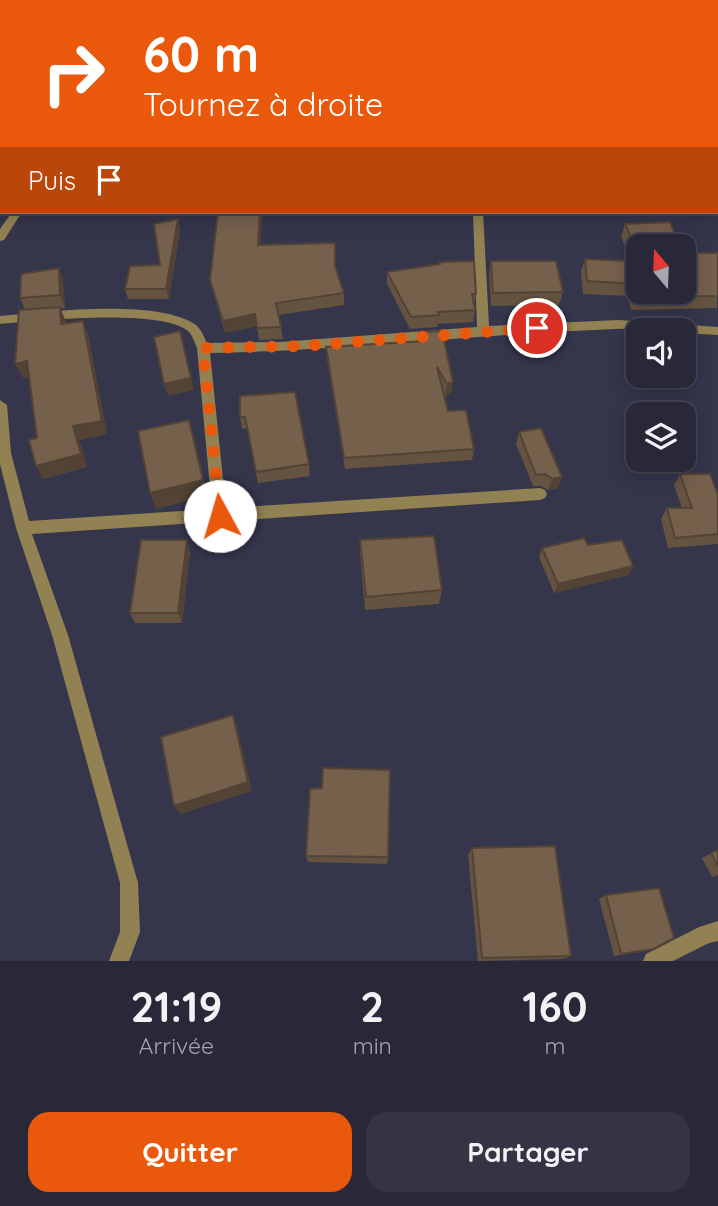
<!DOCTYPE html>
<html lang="fr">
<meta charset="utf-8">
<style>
body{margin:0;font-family:Quicksand,sans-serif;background:#343444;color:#f1f3f6;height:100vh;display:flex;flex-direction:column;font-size:26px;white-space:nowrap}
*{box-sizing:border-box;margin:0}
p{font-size:23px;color:#a5a6ae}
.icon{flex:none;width:38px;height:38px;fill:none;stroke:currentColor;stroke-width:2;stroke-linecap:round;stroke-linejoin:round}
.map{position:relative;height:961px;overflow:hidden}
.details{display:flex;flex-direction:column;background:#282839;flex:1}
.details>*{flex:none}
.guide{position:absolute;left:0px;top:0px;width:719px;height:214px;box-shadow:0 4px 18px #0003,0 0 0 2px #444453;background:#ea580c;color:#fff;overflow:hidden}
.needle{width:46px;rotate:341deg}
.tools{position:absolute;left:626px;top:234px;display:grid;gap:14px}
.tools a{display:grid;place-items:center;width:70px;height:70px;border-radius:14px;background:#282839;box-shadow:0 4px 18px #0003,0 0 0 2px #444453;font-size:35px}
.pin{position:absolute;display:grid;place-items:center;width:60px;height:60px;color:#fff;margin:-30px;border:4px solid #fff;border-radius:50%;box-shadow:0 2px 7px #0007}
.me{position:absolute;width:77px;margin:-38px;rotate:354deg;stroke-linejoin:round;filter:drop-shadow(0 0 5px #0008)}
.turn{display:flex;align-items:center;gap:24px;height:147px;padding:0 28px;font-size:32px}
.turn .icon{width:91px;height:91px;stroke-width:2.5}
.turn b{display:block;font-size:49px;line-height:60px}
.then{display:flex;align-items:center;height:66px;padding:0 28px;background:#0003;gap:14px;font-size:26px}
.eta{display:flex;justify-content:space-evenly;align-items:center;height:119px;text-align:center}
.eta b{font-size:42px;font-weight:800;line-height:49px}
.action{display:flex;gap:14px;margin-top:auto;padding:14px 28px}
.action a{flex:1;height:80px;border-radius:21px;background:#ea580c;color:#fff;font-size:28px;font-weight:800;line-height:80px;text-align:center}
.action a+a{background:#343444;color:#f1f3f6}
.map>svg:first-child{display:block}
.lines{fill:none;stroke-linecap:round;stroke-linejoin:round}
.minor{fill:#928152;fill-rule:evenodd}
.wall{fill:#655341}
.shaded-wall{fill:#524335}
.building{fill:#75604c;stroke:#524335;stroke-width:2}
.route{stroke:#ea580c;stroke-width:12;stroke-dasharray:0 21.6}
</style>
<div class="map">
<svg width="718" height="961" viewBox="0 0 718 961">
<rect width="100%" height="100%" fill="#35354c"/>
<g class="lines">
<path class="minor" d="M119,0H128L118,2Z
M347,0H355L346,2Z
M434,0H446L447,2H435Z
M0,153H2V160H0Z
M12,212H22L4,240L0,241V229Z
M473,212H483L489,326L619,320L718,327V335L684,333V331C661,331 638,328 615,329C480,334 345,351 210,353L226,508L540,488L545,490L547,494L545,498L540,500L32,534L68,635L138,883L140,932L129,961H109L120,932V883L52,635L16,528L0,464V400L7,405L11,453L29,521L212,509L197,348C195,344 193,337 190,333C166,307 36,321 0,324V316C46,312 158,298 196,325C201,329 204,337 207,343L280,342L477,327Z
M718,921V941L709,943L673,961H643L646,954L699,927Z"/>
</g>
<path class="wall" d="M612,0H640L639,2H620Z
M73,212H91L73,213Z
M218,212H266H262L260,244L336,268L344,293V305L278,315L283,339L259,340L257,326L225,333L213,292L210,280Z
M178,219L180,230L169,299H128L125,289L160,265Z
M670,222L639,292L718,253L717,308L631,310L628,296L583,294L581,271L585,259L624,261L626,255H629L621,237L625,224Z
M491,261L563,292L559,305L491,306L489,273Z
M59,268L63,281L65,308H60L66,323L83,321L88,335L107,434L79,440L87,467L43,479L29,377L23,378L25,310L20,298Z
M387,272L476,294L474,304L475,310L473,322L438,324L437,327L410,329L387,284Z
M442,331L451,394L445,396L444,393L448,411L474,449L472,460L345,469L327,359L326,347L419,341V332Z
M240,396L309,464L310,476L258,483L247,428L242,429L240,417Z
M519,432L562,477L558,488L548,490L541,486H533L516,444Z
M680,474L718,495V544L668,548L661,519L667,508H682L674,485Z
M360,540L442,590L439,604L365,610L360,554Z
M588,545L633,566L628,575L554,593L539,557L542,548Z
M190,551L182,623H135L130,613Z
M472,848L571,956L563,959L478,961L468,855Z
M718,850V875L712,877L702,858Z
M306,856L388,857L387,864L308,862Z
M606,895L654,949L646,951L614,956L599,899Z"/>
<path class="shaded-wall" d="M11,0H39L32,2H8V1Z
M260,212H262L259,257L258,245Z
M178,219L180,230L169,299L166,289Z
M59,268L63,281L65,308L60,295Z
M60,307L66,322L67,338L61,324Z
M255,314L257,326L225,333L223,321Z
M83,321L88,335L107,434L79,440L87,467L43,479L36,466Z
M180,331L194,390L168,396L164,384Z
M27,361L34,376L23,378L15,364Z
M453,382L451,394L445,396L447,384Z
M189,420L208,496L156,509L150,493Z
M562,477L558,488L548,490L552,479Z
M187,540L190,551L182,623L178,613Z
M633,566L628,575L554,593L558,584Z
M233,715L237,726L252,791L181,814L174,806Z"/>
<path class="building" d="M136,0H186L193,2H134Z
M383,0H407L413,2H381Z
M688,0H718V114V2H687Z
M218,212H260L258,245L335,243V266L344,293L276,303L281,327L257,328L255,314L223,321L210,280Z
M178,219L166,289H125L130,266L160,265L154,224Z
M670,222L680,247H639V255L625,224Z
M684,253H718V296L636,297L633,284L587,281L585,259L628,261L626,255H639V292H684Z
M474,261L476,294H472L475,310L438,312L439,315L411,317L387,272L440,264L439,262Z
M491,261H556L563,292L493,293Z
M59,268L60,295L20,298L21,274Z
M60,307L61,324L83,321L102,421L73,426L81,454L36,466L29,440L37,438L27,361L15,364L19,310Z
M180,331L191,378L164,384L154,337Z
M442,331L453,382L447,384L437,367L448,411L466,410L474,449L344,458L326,347L424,341L419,332Z
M295,392L309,464L256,472L245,417H240V396Z
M189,420L203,480L150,493L138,431Z
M541,428L562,477L552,479L545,474L536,475L519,432Z
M680,474H710L718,495V534L675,538L667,508H692Z
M434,536L442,590L366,597L360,540Z
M584,538L588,545L622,540L633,566L558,584L542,548Z
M141,540H187L178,613H130Z
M233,715L248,782L174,806L161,737Z
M323,768L390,770L388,857L306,856L310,789L322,788Z
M555,846L571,956L482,958L472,848Z
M718,850V866L711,853Z
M659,888L674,938L654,949L621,954L606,895Z"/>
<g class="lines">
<path class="route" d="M220,516L203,348L303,346L537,328"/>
</g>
</svg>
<div class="tools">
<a><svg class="needle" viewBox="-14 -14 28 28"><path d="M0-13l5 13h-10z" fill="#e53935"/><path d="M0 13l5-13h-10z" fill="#a5a6ae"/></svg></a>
<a><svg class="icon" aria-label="sound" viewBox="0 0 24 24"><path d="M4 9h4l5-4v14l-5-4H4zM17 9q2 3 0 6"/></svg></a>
<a><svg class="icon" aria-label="layers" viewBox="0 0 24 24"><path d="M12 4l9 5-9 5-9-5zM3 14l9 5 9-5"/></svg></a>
</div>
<div class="pin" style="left:537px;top:328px;background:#d93025"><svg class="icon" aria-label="arrive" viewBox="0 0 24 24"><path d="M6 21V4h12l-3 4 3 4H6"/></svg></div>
<svg class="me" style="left:220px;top:516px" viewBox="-20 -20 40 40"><circle r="19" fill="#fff"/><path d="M0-13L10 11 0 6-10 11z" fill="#ea580c"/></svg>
<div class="guide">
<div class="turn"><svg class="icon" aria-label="right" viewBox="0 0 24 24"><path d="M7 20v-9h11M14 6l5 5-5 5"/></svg><div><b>60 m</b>Tournez à droite</div></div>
<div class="then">Puis<svg class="icon" aria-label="arrive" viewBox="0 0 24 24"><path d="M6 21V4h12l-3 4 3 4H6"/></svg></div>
</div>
</div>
<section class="details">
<div class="eta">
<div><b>21:19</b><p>Arrivée</p></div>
<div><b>2</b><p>min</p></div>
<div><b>160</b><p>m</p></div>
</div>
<div class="action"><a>Quitter</a><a>Partager</a></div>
</section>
